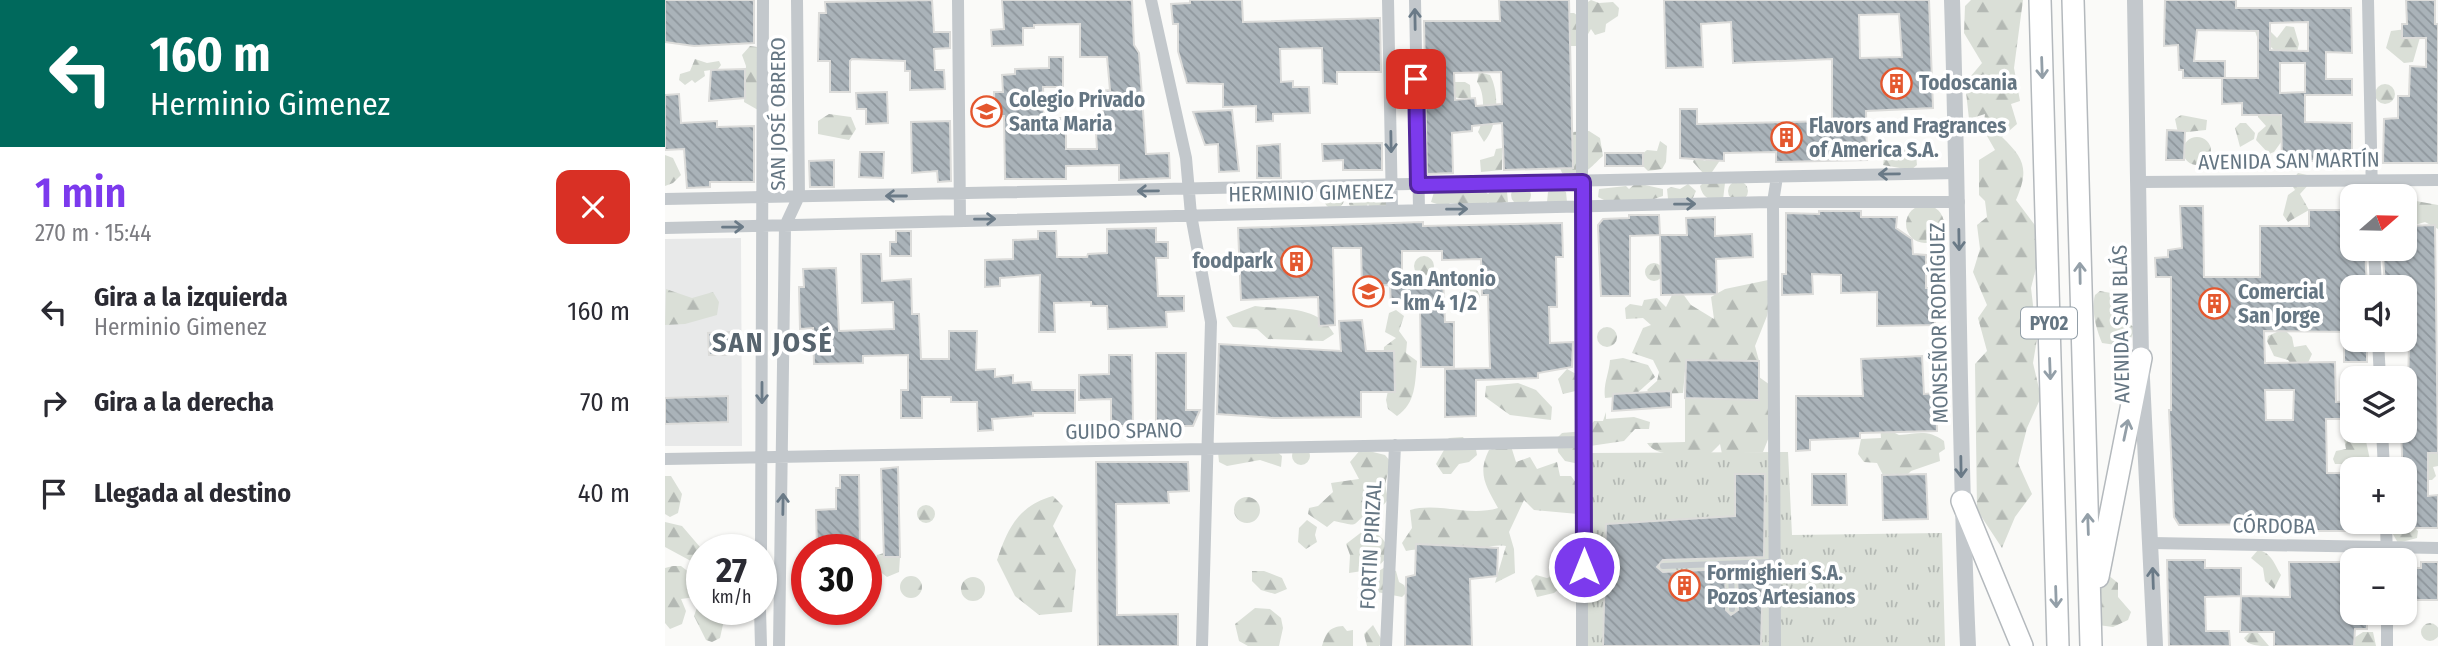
<!DOCTYPE html>
<html lang="es">
<meta charset="utf-8">
<style>
body{margin:0;font-family:"Fira Sans Condensed",sans-serif;background:#f7f7f7;color:#2b2b33;height:100vh;display:flex;flex-direction:column;font-size:26px;white-space:nowrap}
*{box-sizing:border-box;margin:0}
p{font-size:23px;color:#7c7c81}
.icon{flex:none;width:38px;height:38px;fill:none;stroke:currentColor;stroke-width:2;stroke-linecap:round;stroke-linejoin:round}
.map{position:relative;flex:1;overflow:hidden}
.drawer{display:flex;flex-direction:column;background:#fff;width:665px}
.drawer>*{flex:none}
.banner{background:#00695c;color:#fff;overflow:hidden}
.needle{width:46px;rotate:70deg}
.tools{position:absolute;left:1675px;top:184px;display:grid;gap:14px}
.tools a{display:grid;place-items:center;width:77px;height:77px;border-radius:14px;background:#fff;box-shadow:0 2px 5px #0004;font-size:35px}
.speed{position:absolute;left:21px;top:534px;display:flex;gap:14px;font-size:35px;font-weight:700;text-align:center}
.speed>*{display:grid;place-content:center;width:91px;height:91px;border-radius:50%;background:#fff;box-shadow:0 2px 5px #0004;line-height:1}
.speed small{font-size:18px;font-weight:400}
.speed .limit{border:10px solid #d22;background:#fff;color:#111}
.pin{position:absolute;display:grid;place-items:center;width:60px;height:60px;color:#fff;margin:-30px;border-radius:14px;box-shadow:0 4px 10px #0006}
.me{position:absolute;width:77px;margin:-38px;rotate:0deg;stroke-linejoin:round;filter:drop-shadow(0 0 5px #0008)}
.turn{display:flex;align-items:center;gap:24px;height:147px;padding:0 35px;font-size:32px}
.turn .icon{width:91px;height:91px;stroke-width:2.5}
.turn b{display:block;font-size:49px;line-height:60px}
.round{display:grid;place-items:center;flex:none;width:74px;height:74px;border-radius:14px;background:#f7f7f7}
.summary{display:flex;align-items:center;justify-content:space-between;height:119px;padding:0 35px}
h1{font-size:42px;font-weight:600;line-height:52px;color:#7c3aed}
ul{padding:0;list-style:none}
li{display:flex;align-items:center;gap:21px;height:91px;padding:0 35px}
li div{flex:1}
li b{display:block;font-size:26px}
li em{font-style:normal}
main{display:flex;flex:1;min-height:0}
.map>svg:first-child{display:block}
.built{fill:#e8e9e9}
.forest{fill:url(#forest-firs)}
.park{fill:url(#park-tufts)}
.building{fill:url(#building-back-hatch);stroke:#dcdcda;stroke-width:2;fill-rule:evenodd}
.lines{fill:none;stroke-linecap:round;stroke-linejoin:round}
.trunk-casing{stroke:#b4b9bd;stroke-width:24}
.service{stroke:#c3c8cc;stroke-width:6}
.minor{stroke:#c3c8cc;stroke-width:12}
.tertiary{stroke:#c3c8cc;stroke-width:16}
.trunk{stroke:#fff;stroke-width:21}
.oneway{stroke:#6a7a87}
.oneway2{stroke:#939fa8}
.route-casing{stroke:#51269a;stroke-width:18}
.route{stroke:#7c3aed;stroke-width:12}
.labels{text-anchor:middle;dominant-baseline:central;stroke-width:7;stroke-linejoin:round;paint-order:stroke}
.shield{fill:#fff;stroke:#939fa8;stroke-width:2}
.shield-label{font-size:19px;font-weight:bold;fill:#657683}
.poi-label{font-size:21px;font-weight:bold;fill:#657683;stroke:#fff;text-anchor:start}
.street-label{font-size:21px;fill:#657683;stroke:#fff}
.district-label{font-size:28px;font-weight:bold;letter-spacing:2px;fill:#57646e;stroke:#fff}
</style>
<main>
<section class="drawer">
<div class="banner">
<div class="turn"><svg class="icon" aria-label="left" viewBox="0 0 24 24"><path d="M17 20v-9H6M10 6l-5 5 5 5"/></svg><div><b>160 m</b>Herminio Gimenez</div></div>
</div>
<div class="summary"><div><h1>1 min</h1><p>270 m · 15:44</p></div><a class="round" style="background:#d93025;color:#fff"><svg class="icon" aria-label="close" viewBox="0 0 24 24"><path d="M6 6l12 12M18 6L6 18"/></svg></a></div>
<ul>
<li><svg class="icon" aria-label="left" viewBox="0 0 24 24"><path d="M17 20v-9H6M10 6l-5 5 5 5"/></svg><div><b>Gira a la izquierda</b><p>Herminio Gimenez</p></div><em>160 m</em></li>
<li><svg class="icon" aria-label="right" viewBox="0 0 24 24"><path d="M7 20v-9h11M14 6l5 5-5 5"/></svg><div><b>Gira a la derecha</b></div><em>70 m</em></li>
<li><svg class="icon" aria-label="arrive" viewBox="0 0 24 24"><path d="M6 21V4h12l-3 4 3 4H6"/></svg><div><b>Llegada al destino</b></div><em>40 m</em></li>
</ul>
</section>
<div class="map">
<svg width="1773" height="646" viewBox="0 0 1773 646">
<defs>
<pattern id="forest-firs" width="22" height="20" patternUnits="userSpaceOnUse" patternTransform="scale(1.75)"><rect width="22" height="20" fill="#dadfd7"/><path d="M5 1l3.5 6h-7zM16 11l3.5 6h-7z" fill="#b4b9b4"/></pattern>
<pattern id="park-tufts" width="24" height="20" patternUnits="userSpaceOnUse" patternTransform="scale(1.75)"><rect width="24" height="20" fill="#dadfd7"/><path d="M3 7l-1-3M5 7V3M7 7l1-3M15 17l-1-3M17 17v-4M19 17l1-3" fill="none" stroke="#b4b9b4"/></pattern>
<pattern id="building-back-hatch" width="6" height="6" patternUnits="userSpaceOnUse" patternTransform="scale(1.75)"><rect width="6" height="6" fill="#aab3b9"/><path d="M-1 5l2 2M0 0l6 6M5-1l2 2" fill="none" stroke="#8e969c"/></pattern>
</defs>
<rect width="100%" height="100%" fill="#fafaf8"/>
<path class="built" d="M76,238L77,446H0V239Z"/>
<path class="forest" d="M926,0L934,3L948,2L954,8L953,16L941,24L940,32L930,35L926,29L916,46H905L904,13H909L916,18L918,5Z
M1306,0H1358L1349,68L1355,101L1346,104L1352,124L1337,137C1360,159 1364,170 1351,200L1375,232L1373,260L1366,288L1372,339L1368,363L1376,397L1362,428L1353,463L1367,494L1350,517L1337,548L1312,510L1310,364L1322,351L1313,318L1322,305L1308,272L1315,249L1312,225L1322,217L1320,201L1314,195V160L1330,150L1318,129L1320,114L1304,119L1300,83L1317,63L1299,33L1300,6Z
M1621,26L1629,27L1634,44L1632,52L1613,54L1605,46H1595L1590,31L1604,30L1612,38Z
M1741,29L1756,34L1748,62L1739,63L1721,48L1726,31Z
M85,46L107,49L118,83L109,98L93,110L79,102L81,66L77,55Z
M30,59L42,63L54,61L56,65L53,69L39,71L40,76L30,83L27,80L20,85L14,80L15,74L25,71Z
M814,72L825,75C835,93 833,126 819,142L813,132C819,121 821,93 812,82Z
M788,82H800L805,85L806,99L784,97Z
M1710 94a10 10 0 1 1 20 0a10 10 0 1 1-20 0Z
M1610,106L1618,117L1615,124L1619,138L1609,152L1604,154L1591,140L1593,133L1601,126L1593,117L1594,112Z
M164,114L186,117L191,129L184,140L153,134V121Z
M1516,115L1542,120L1541,130L1513,133L1510,119Z
M1575,123H1581L1590,133L1589,139L1575,147L1570,128Z
M924,131L935,138L938,156C926,166 917,182 897,173L895,168H908L907,132Z
M1518 151a14 14 0 1 1 28 0a14 14 0 1 1-28 0Z
M995,141L1002,146L1001,162L997,169L983,171L978,166L976,155L982,150L992,151Z
M837,148V170L816,172L815,160L829,156L831,149Z
M1244,148L1251,155L1252,165L1246,170L1218,165L1220,151Z
M0,155L8,158L16,175L8,183L0,186Z
M1058,156L1045,175L1038,173L1028,162L1030,157L1040,161L1045,157Z
M1633,173L1642,175L1645,183L1635,194L1644,210L1623,222L1618,215L1623,195L1630,190L1625,182Z
M1063 191a10 10 0 1 1 20 0a10 10 0 1 1-20 0Z
M1039,182L1060,183L1058,200C1045,200 1038,199 1035,186Z
M971,183L998,189V196L983,201L939,200L933,197L934,189L961,186L964,189Z
M1023,184L1031,191L1027,200L1003,199L1002,189L1006,187L1015,189Z
M846 195a10 10 0 1 1 20 0a10 10 0 1 1-20 0Z
M810,187H816L823,194L830,188L842,192L843,202L825,205L823,202L818,207L785,203L781,207L766,202L770,189L780,188L786,193C791,187 797,187 803,192Z
M892,187L901,192L902,202H882L883,192Z
M659 199a10 10 0 1 1 20 0a10 10 0 1 1-20 0Z
M710,190L722,194L721,207H705L703,204L701,207L685,206L684,204L687,191H700L703,196Z
M1740,199L1773,205V229L1760,222L1740,228Z
M1241 224a19 19 0 1 1 38 0a19 19 0 1 1-38 0Z
M749 266a10 10 0 1 1 20 0a10 10 0 1 1-20 0Z
M980 272a9 9 0 1 1 18 0a9 9 0 1 1-18 0Z
M1108,279L1102,316L1090,346L1094,361L1021,360L1018,393L986,394L982,390L992,381L994,372L988,360L967,353L978,328L986,325L978,318L961,319L960,308L965,304L977,306L979,300L992,298L1001,307L1007,295L1018,294L1026,305L1049,319L1046,297L1060,289Z
M793 298a11 11 0 1 1 22 0a11 11 0 1 1-22 0Z
M1,289L27,298L48,292L54,302L52,315L20,324L0,325Z
M1435,291L1446,293L1457,301V315L1470,329L1466,338L1451,345L1437,343C1431,329 1426,310 1430,295Z
M590,306C619,310 653,305 669,334L658,341L603,339L592,329L568,327L561,317Z
M731,310L739,316L734,331L742,342L741,353L752,361C750,383 751,403 732,416L723,409L721,400L727,372L718,362L719,347L731,338L720,332L724,313Z
M932 337a10 10 0 1 1 20 0a10 10 0 1 1-20 0Z
M1614,331H1621L1627,337L1629,347L1641,345L1647,354L1642,365L1628,366L1623,360L1609,356L1602,341L1603,336Z
M958,358L983,365L990,377L970,395L940,398C938,384 944,374 945,360Z
M902,369L913,375L919,389L898,394L893,379Z
M1094,377L1108,387L1109,420L1103,424L1106,432L1098,452L1057,454L1055,444L1046,453C1028,453 993,460 982,443L1020,442V398L1093,400Z
M853,383L871,390L887,407L886,420L845,415L820,397L821,386Z
M941,412V419L969,417L985,422L984,429H970L959,441L925,446L922,430L929,421H938Z
M1215,423L1226,426L1228,432L1234,435C1253,434 1262,429 1279,441L1280,449L1274,453L1275,461L1246,471L1239,478L1218,475L1212,463L1199,462L1193,454L1196,439L1216,438Z
M1687,428L1699,432L1707,469H1687V483L1680,471L1683,464H1670L1668,459L1671,451L1681,449L1678,433Z
M919,431V465L900,461L893,452L892,438L897,433Z
M798,437L802,444H810L812,455L804,462L794,464L786,474H778L771,464L779,450L778,444L784,438Z
M845,443L851,462L865,457L872,469L892,462L895,476H906L914,487L913,514L869,510L859,500L844,532L849,549L850,573L830,583L841,546C827,544 821,549 808,550C785,552 764,546 741,551L737,543L747,528L745,510C773,502 804,517 833,508C821,486 812,474 824,450Z
M627 456a9 9 0 1 1 18 0a9 9 0 1 1-18 0Z
M606,447L617,456L616,467L595,460L562,466L554,462L553,452Z
M1766,447H1773V466L1768,467L1771,476L1767,480H1761L1764,467L1758,455Z
M696,449L720,455L726,462L720,484L723,499C718,508 713,507 705,512C684,524 699,528 669,521L662,527L643,514L644,508L653,506L668,492L666,483L694,479L685,462Z
M0,476H6L17,494L13,513L5,517L0,514Z
M388,496L398,506L388,526L411,570L407,612L374,615L350,596L332,560C343,528 353,506 388,496Z
M569 510a13 13 0 1 1 26 0a13 13 0 1 1-26 0Z
M1740,505L1743,521L1753,531L1752,538L1733,543L1721,522H1740Z
M252 514a9 9 0 1 1 18 0a9 9 0 1 1-18 0Z
M642,520L652,527L650,535L652,542L641,549L633,542L634,528Z
M0,522L17,526L35,547L47,549L37,550V567L0,547Z
M698,531C715,533 721,538 724,555L711,569L684,573L685,555L681,544Z
M1593,550C1606,552 1610,565 1616,575L1609,589L1600,581L1598,568L1586,558Z
M219,553V557H235L234,572L222,577L209,567L212,555Z
M896,553L919,557V567L905,572L907,584L902,592L897,591Z
M8,566H16L30,577L37,579V596L16,599L21,611L17,624L5,629L0,623V568Z
M720,567L731,571L734,582L739,585L742,592L737,597L712,592L708,583L711,573Z
M587,571H599L617,578L622,589L610,594L596,590L587,581Z
M871,575L882,578L891,575L895,580V588L889,593L872,597L866,580Z
M1443,575L1453,583V597L1466,612L1463,620L1448,627L1433,625L1426,577Z
M235 587a11 11 0 1 1 22 0a11 11 0 1 1-22 0Z
M296 589a12 12 0 1 1 24 0a12 12 0 1 1-24 0Z
M37,603V609H54L59,620L55,638L47,642L41,640L29,616L33,605Z
M590,608L605,609L616,618L618,628L614,646H583L574,641L570,624Z
M166,609H194V612L178,624L169,620Z
M1756 632a9 9 0 1 1 18 0a9 9 0 1 1-18 0Z
M708,625L718,642L714,646H702L699,634Z
M678,626L682,631L688,630V646H657C661,633 664,627 678,626Z
M1586,631L1592,632L1604,646C1594,646 1583,646 1579,638Z
M1698,632H1708L1711,646H1677Z"/>
<path class="park" d="M1123,452L1127,535L1277,533L1280,646H914L923,453Z"/>
<path class="building" d="M0,0H89V43L29,46L0,42Z
M267,0L269,32H285V48L269,49L270,70H279L280,89L245,90V71H240V61L187,59L185,61V92H165V61H153L154,13H161L160,2Z
M337,0H467L469,45L474,53L481,154L504,153L505,178L454,180V165L401,166V179H340L339,116H330L329,92H338L337,75L350,74V69L384,68V57H398V87H378L379,118H401V149H432L430,116L438,115L436,91L445,90L442,57H415V24L369,25V28H358V45L327,46L326,30L339,29Z
M525,0H577L578,22L715,18L716,72H672V84L658,83L657,48L615,49L616,82L628,81V87H644L645,113L608,114V121L591,122V106L558,107V84L522,83L513,51V24H508L506,4L525,3Z
M834,0H904L908,168L839,170L837,123L807,126V131L787,133L788,173L762,174L759,21H835ZM836,72L837,104L811,106L810,98L790,100L789,73Z
M999,0H1264L1268,108L1201,111L1202,160L1111,162V152L1059,153V161L1015,158V109H1032V124L1167,121V59L1068,63L1066,22L1036,24L1038,67L1001,68ZM1234,14L1237,57L1195,58L1194,15Z
M1500,0H1571V8H1686L1687,53L1661,52V79H1687V95H1640V122L1687,123V153H1678V160L1617,162L1616,115H1577V103L1557,104V78H1593V31L1532,30L1529,61H1560V78H1518V70H1514L1513,45L1499,46ZM1643,22V51L1605,50V23ZM1615,63H1640V92L1615,93Z
M1741,0H1770V24H1773V163H1718L1719,119L1733,118V96H1744L1745,66L1761,67V38H1737V24H1742Z
M80,69V98L44,101L46,70Z
M222,92L223,123L201,124V109H192L191,93Z
M14,94L16,123L52,121V127L89,126V182H45V187L22,188L19,149L0,150V95Z
M567,110L574,171L554,172L553,144L540,145L528,112Z
M285,121L286,181L273,182L272,171L247,173L246,122Z
M1502,130L1520,131L1519,160H1501Z
M717,143V170H678V160L658,161L657,144Z
M615,144L616,178H592V146Z
M195,152H219L218,178L194,177Z
M940,153H978V166H940Z
M169,160V187H145L144,161Z
M1515,206H1538L1539,277H1595V226H1644V210H1687V248H1700L1702,287H1687V332L1599,331L1600,363L1670,362L1671,402L1687,401V419H1661L1662,473H1686L1687,531H1648L1612,524L1514,525L1509,517L1504,410H1506V277H1491L1490,258L1503,257V250L1517,248ZM1600,390H1629L1628,420H1601Z
M1154,211H1196V217H1232L1231,228L1247,239L1248,254L1261,255V288H1269L1270,325L1212,326V292L1176,293V275L1147,274L1148,294L1117,295V274H1121V213L1154,214Z
M964,215H994L995,235L965,236V296H936L933,225L938,219L964,218Z
M1050,217V236L1087,234L1088,257L1051,259L1052,294L996,295L995,235H1022L1021,218Z
M758,222V226L897,223L898,257H891L892,307H884L885,343L908,342L907,367L873,373V378L811,380V416L780,417V369L825,368L823,295H817L816,259L777,260V251H737V279L778,278L780,322H789V367H756L755,306L726,305L725,285L697,286L696,248H668L670,325L654,326L653,297L576,300L573,228Z
M1770,225L1773,453H1763V496L1773,495V528H1740L1736,430H1740V393H1743L1744,338H1749V293H1740V287H1720L1718,256H1743L1742,226Z
M491,228V242H503V258H491L493,296H519V311L501,312L502,327L443,329L442,306H426V302L389,303L390,332H374L375,275L335,278V286L320,287V260L348,259V240L373,239V231H391L392,257H422L423,254L442,253V229Z
M231,231H246V256H225V242H231Z
M196,254H216L217,281L246,279L247,314H254L256,359H284V331H312L311,370L330,369V377L348,375V383L366,382L367,390H410V413H368V416L327,419L328,430L313,431L312,402H286V397H257V418H236V390H243V355L198,356V363L149,364L148,328L135,329L134,287H139L138,269L171,268L174,331L229,329L228,302L197,303Z
M697,320L701,351H729L730,392H696V417L609,418L552,414L554,344L676,351L674,321Z
M64,332V355H44L43,333Z
M1679,340H1702V362H1679Z
M491,353H521V410H535L528,426H491Z
M444,355H467L468,426H446V399L414,400V375L444,374Z
M1257,356L1259,394L1271,393L1272,431L1195,433V438L1145,440V450L1131,451V396H1198L1196,359Z
M1021,360L1094,361V400L1020,398Z
M1006,391V407L947,411L948,394Z
M63,396V422L0,424V398Z
M431,462H523L524,491L503,492L504,503L451,504L452,615L513,614V646H433Z
M233,467L235,557H219L216,469Z
M1070,474H1100L1099,557L998,560L992,567L998,572L1060,569L1061,610L1066,615L1073,610L1072,569L1098,568L1096,646H938L941,524L1070,516Z
M1147,474H1181L1182,505H1147Z
M1261,474L1263,519L1218,520L1217,475Z
M175,475H194L195,550H152L151,510L171,509V488H175Z
M751,544L833,548L832,576L805,579L807,646H740L741,577L750,575Z
M1502,560H1540V568H1576V596L1540,597L1541,631H1564L1565,646H1504Z
M1624,562H1687V612H1702V629H1690L1689,646H1609V632H1575L1576,596L1625,597Z
M1756,562H1773V600H1746L1744,568H1756Z"/>
<g class="lines">
<defs>
<path id="trunk" d="M1375,0L1393,646
M1408,0L1426,646
M1297,501L1357,646
M1433,577L1476,358"/>
</defs>
<use href="#trunk" class="trunk-casing"/>
<path class="service" d="M1066,564L1067,609
M998,566L1109,562"/>
<path class="minor" d="M293,0L295,220
M486,0L521,158L526,215L546,322L537,646
M723,0L727,210
M750,0L754,209
M1703,0L1707,196
M1474,182L1773,180
M0,199L1293,173
M0,228L1105,202H1294
M1709,248L1711,287
M1713,340L1715,378
M1717,430L1719,469
M0,459L919,442
M1721,522L1722,560
M1487,543L1773,548
M96,550L98,0
M95,609L96,646
M1722,612V646
M114,646L120,226L134,196L132,0
M721,646L730,445
M917,646V0
M1110,646L1108,202L1112,177"/>
<path class="tertiary" d="M1287,0C1294,215 1293,431 1303,646
M1470,0L1476,358L1490,646"/>
<use href="#trunk" class="trunk"/>
</g>
<defs><path id="oneway-shaft" d="M-6 0H5M1.5-3L5.5 0L1.5 3" fill="none" stroke-width="1.6" stroke-linecap="round" stroke-linejoin="round" transform="scale(1.75)"/></defs>
<g class="oneway">
<use href="#oneway-shaft" transform="translate(750 19) rotate(-91)"/>
<use href="#oneway-shaft" transform="translate(726 142) rotate(89)"/>
<use href="#oneway-shaft" transform="translate(1224 174) rotate(179)"/>
<use href="#oneway-shaft" transform="translate(483 191) rotate(179)"/>
<use href="#oneway-shaft" transform="translate(231 196) rotate(180)"/>
<use href="#oneway-shaft" transform="translate(1020 204) rotate(-1)"/>
<use href="#oneway-shaft" transform="translate(792 209) rotate(-1)"/>
<use href="#oneway-shaft" transform="translate(320 219) rotate(-1)"/>
<use href="#oneway-shaft" transform="translate(68 227) rotate(-1)"/>
<use href="#oneway-shaft" transform="translate(1294 240) rotate(89)"/>
<use href="#oneway-shaft" transform="translate(97 393) rotate(90)"/>
<use href="#oneway-shaft" transform="translate(1296 467) rotate(89)"/>
<use href="#oneway-shaft" transform="translate(118 504) rotate(-89)"/>
<use href="#oneway-shaft" transform="translate(1488 578) rotate(-92)"/>
</g>
<g class="oneway2">
<use href="#oneway-shaft" transform="translate(1377 68) rotate(88)"/>
<use href="#oneway-shaft" transform="translate(1415 273) rotate(-91)"/>
<use href="#oneway-shaft" transform="translate(1385 369) rotate(88)"/>
<use href="#oneway-shaft" transform="translate(1461 430) rotate(-78)"/>
<use href="#oneway-shaft" transform="translate(1423 524) rotate(-92)"/>
<use href="#oneway-shaft" transform="translate(1391 597) rotate(88)"/>
</g>
<g class="lines">
<defs>
<path id="route" d="M751,79L753,185L918,182L919,567"/>
</defs>
<use href="#route" class="route-casing"/>
<use href="#route" class="route"/>
</g>
<defs>
<symbol id="building-ring" viewBox="-11 -11 22 22"><circle r="9.5" fill="#fff" stroke="#e4572e" stroke-width="1.5"/><path d="M-4-6H4V6H1V3H-1V6H-4ZM-2.5-4.3h1.7v1.8h-1.7ZM.8-4.3h1.7v1.8H.8ZM-2.5-1h1.7V.8h-1.7ZM.8-1h1.7V.8H.8Z" fill="#e4572e"/></symbol>
<symbol id="school-ring" viewBox="-11 -11 22 22"><circle r="9.5" fill="#fff" stroke="#e4572e" stroke-width="1.5"/><path d="M0-5L7-2L0 1L-7-2ZM-4 1L0 2.5L4 1V4Q0 6-4 4Z" fill="#e4572e"/></symbol>
</defs>
<g fill-rule="evenodd">
<use href="#building-ring" x="1214" y="66" width="35" height="35"/>
<use href="#school-ring" x="304" y="94" width="35" height="35"/>
<use href="#building-ring" x="1104" y="120" width="35" height="35"/>
<use href="#building-ring" x="614" y="244" width="35" height="35"/>
<use href="#school-ring" x="686" y="274" width="35" height="35"/>
<use href="#building-ring" x="1532" y="286" width="35" height="35"/>
<use href="#building-ring" x="1002" y="568" width="35" height="35"/>
</g>
<g class="labels">
<rect class="shield" x="1356" y="307.5" width="56" height="31" rx="5"/>
<g class="shield-label">
<text x="1384" y="323">PY02</text>
</g>
<g class="poi-label">
<text x="1254" y="83">Todoscania</text>
<text x="344" y="100">Colegio Privado<tspan x="344" dy="24">Santa Maria</tspan></text>
<text x="1144" y="126">Flavors and Fragrances<tspan x="1144" dy="24">of America S.A.</tspan></text>
<text x="608" y="261" text-anchor="end">foodpark</text>
<text x="726" y="279">San Antonio<tspan x="726" dy="24">- km 4 1/2</tspan></text>
<text x="1573" y="292">Comercial<tspan x="1573" dy="24">San Jorge</tspan></text>
<text x="1042" y="573">Formighieri S.A.<tspan x="1042" dy="24">Pozos Artesianos</tspan></text>
</g>
<g class="street-label">
<text transform="translate(113 114) rotate(-90)">SAN JOSÉ OBRERO</text>
<text transform="translate(1624 161) rotate(-1)">AVENIDA SAN MARTÍN</text>
<text transform="translate(646 193) rotate(-1)">HERMINIO GIMENEZ</text>
<text transform="translate(1274 323) rotate(-91)">MONSEÑOR RODRÍGUEZ</text>
<text transform="translate(1456 324) rotate(-91)">AVENIDA SAN BLÁS</text>
<text transform="translate(459 431) rotate(-1)">GUIDO SPANO</text>
<text transform="translate(1609 526) rotate(1)">CÓRDOBA</text>
<text transform="translate(706 545) rotate(-87)">FORTIN PIRIZAL</text>
</g>
<g class="district-label">
<text x="108" y="342">SAN JOSÉ</text>
</g>
</g>
</svg>
<div class="tools">
<a><svg class="needle" viewBox="-14 -14 28 28"><path d="M0-13l5 13h-10z" fill="#e53935"/><path d="M0 13l5-13h-10z" fill="#7c7c81"/></svg></a>
<a><svg class="icon" aria-label="sound" viewBox="0 0 24 24"><path d="M4 9h4l5-4v14l-5-4H4zM17 9q2 3 0 6"/></svg></a>
<a><svg class="icon" aria-label="layers" viewBox="0 0 24 24"><path d="M12 4l9 5-9 5-9-5zM3 14l9 5 9-5"/></svg></a>
<a>+</a>
<a>−</a>
</div>
<div class="speed"><div>27<small>km/h</small></div><div class="limit">30</div></div>
<div class="pin" style="left:751px;top:79px;background:#d93025"><svg class="icon" aria-label="arrive" viewBox="0 0 24 24"><path d="M6 21V4h12l-3 4 3 4H6"/></svg></div>
<svg class="me" style="left:919px;top:567px" viewBox="-20 -20 40 40"><circle r="17" fill="#7c3aed" stroke="#fff" stroke-width="3"/><path d="M0-11L8 9 0 5-8 9z" fill="#fff"/></svg>
</div>
</main>
